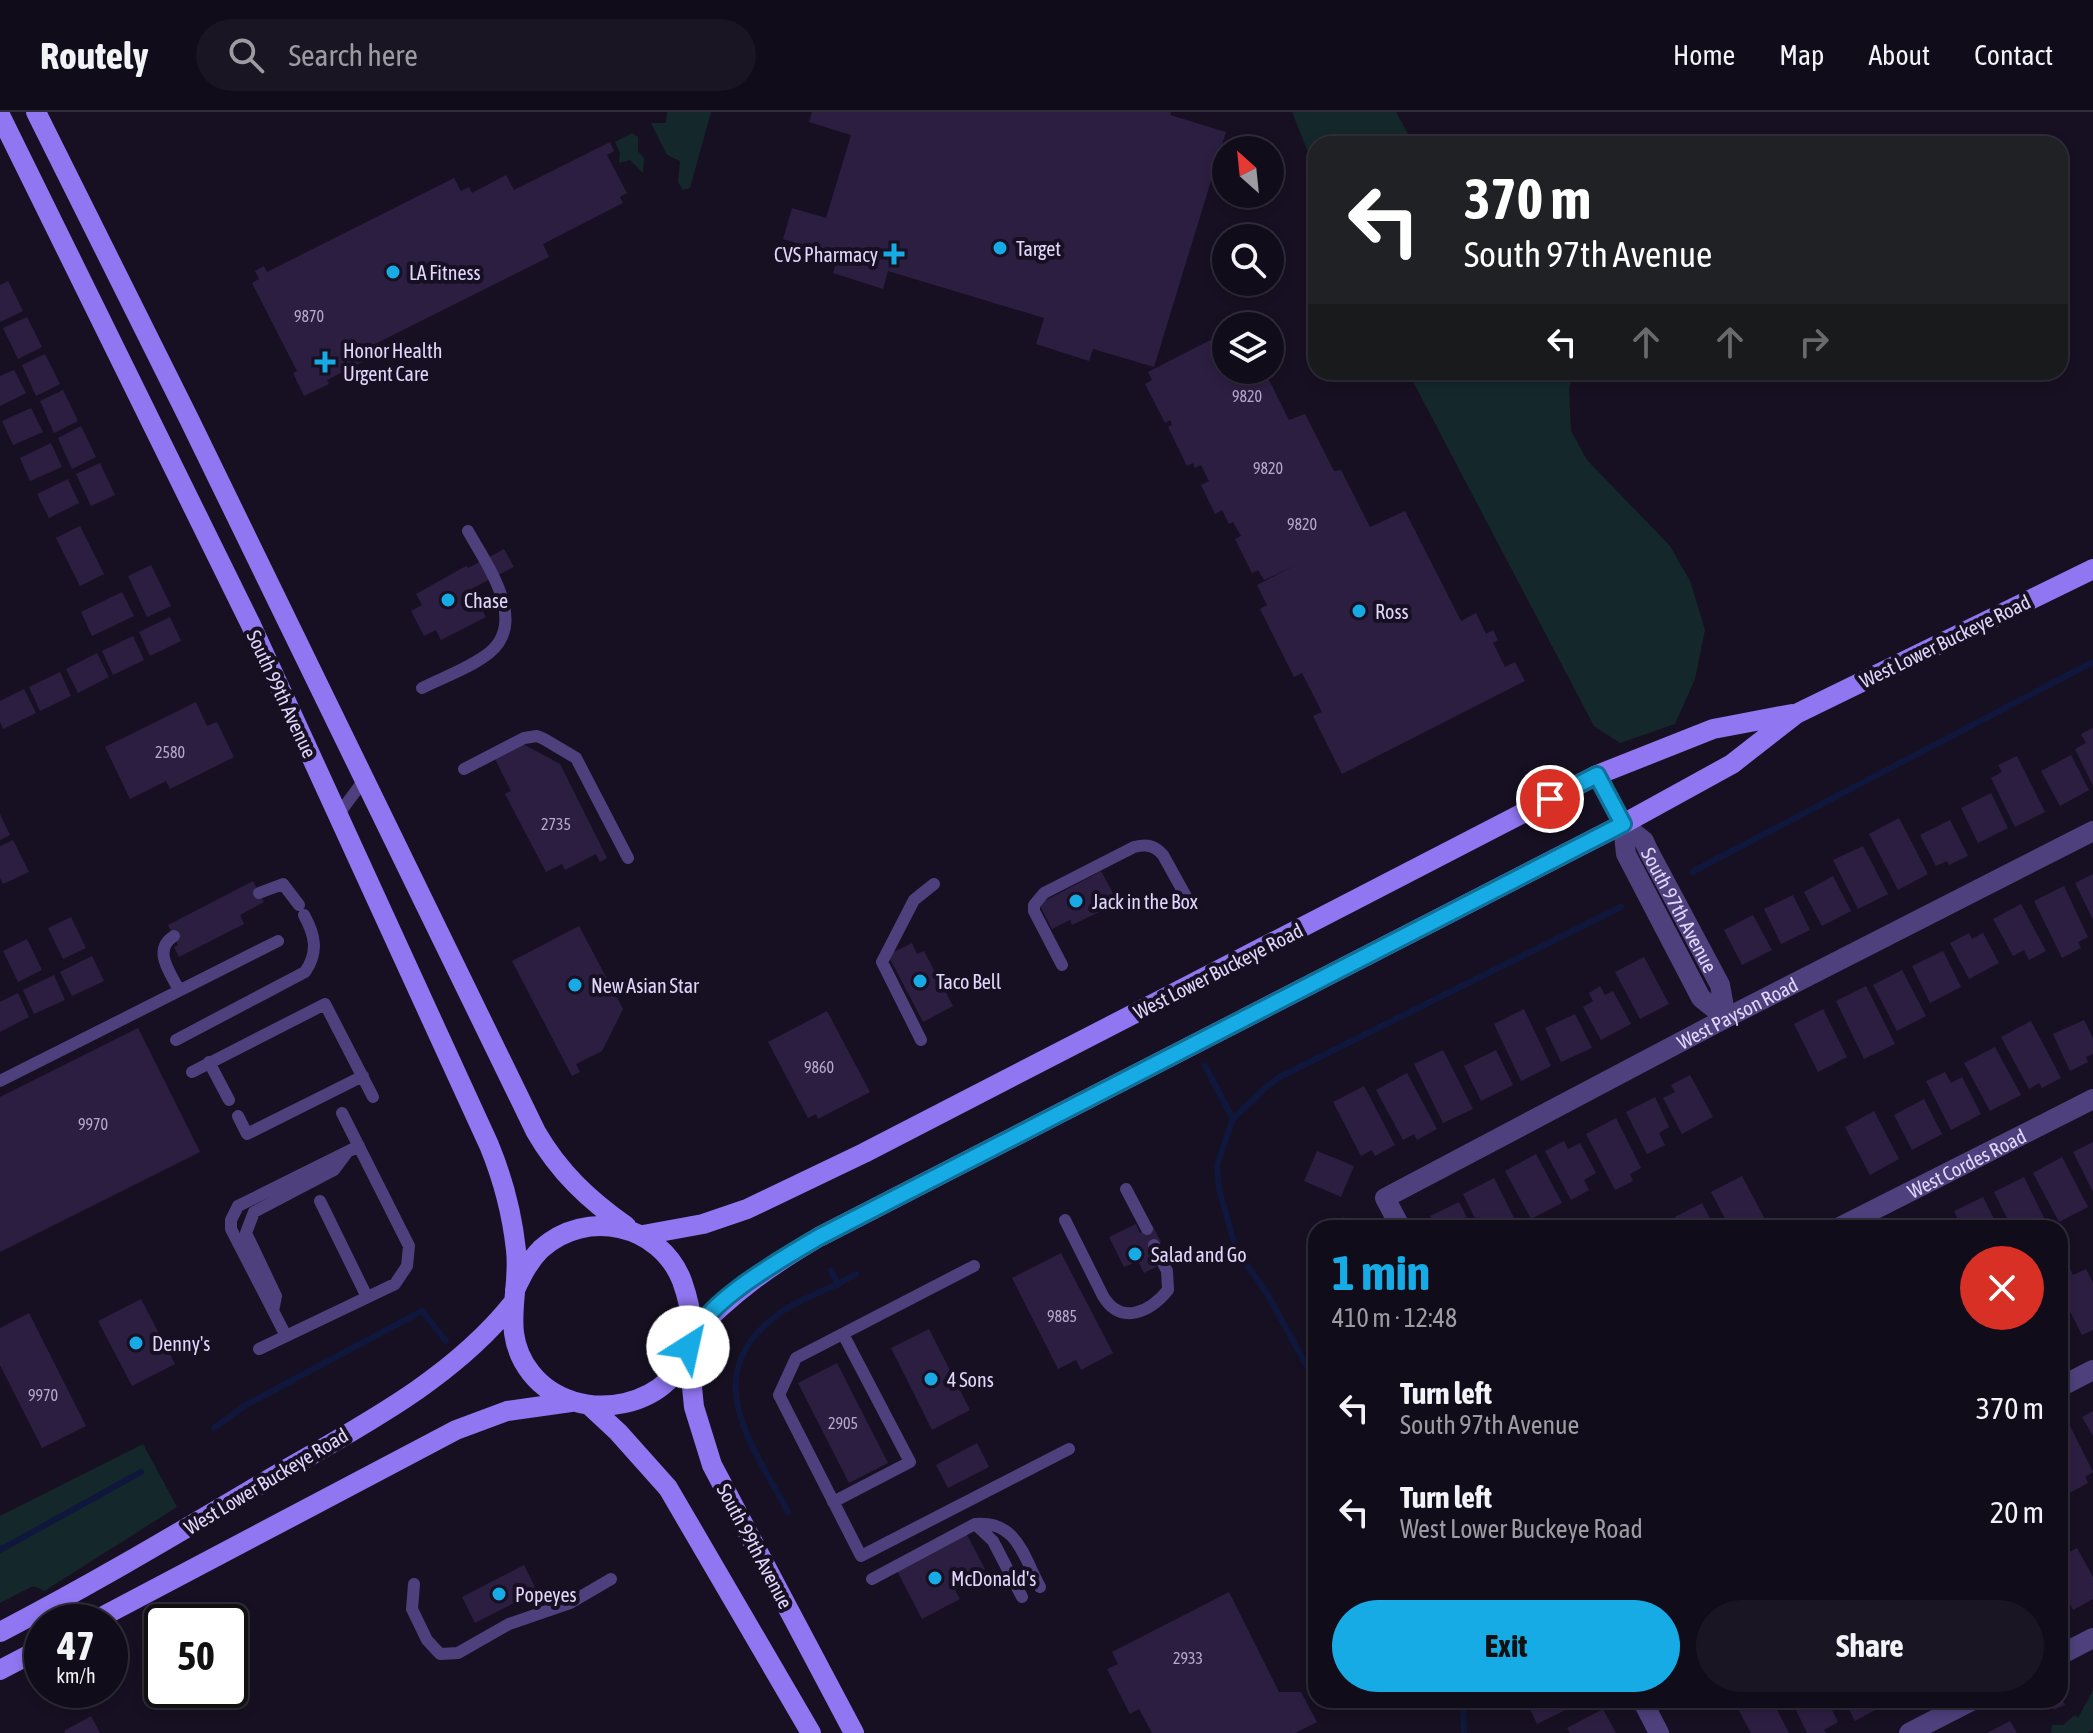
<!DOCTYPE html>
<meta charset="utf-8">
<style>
body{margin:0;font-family:"Asap Condensed",sans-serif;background:#1a1523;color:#f1f3f6;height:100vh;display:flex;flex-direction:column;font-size:30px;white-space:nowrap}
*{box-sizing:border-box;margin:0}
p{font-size:26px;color:#9c9ba2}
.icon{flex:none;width:44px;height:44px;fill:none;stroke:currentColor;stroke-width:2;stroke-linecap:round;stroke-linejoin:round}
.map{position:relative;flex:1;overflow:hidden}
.side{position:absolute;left:1308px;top:1108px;width:760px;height:488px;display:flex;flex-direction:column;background:#110c1a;border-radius:24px;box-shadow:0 4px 12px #0003,0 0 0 2px #302c39}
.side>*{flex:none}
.top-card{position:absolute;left:1308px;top:24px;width:760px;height:244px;border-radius:24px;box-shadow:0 4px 12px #0003,0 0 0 2px #302c39;background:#202124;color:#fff;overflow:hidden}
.needle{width:52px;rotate:333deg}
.tools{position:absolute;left:1212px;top:24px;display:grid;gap:16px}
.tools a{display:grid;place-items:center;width:72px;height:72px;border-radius:50%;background:#110c1a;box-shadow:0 4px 12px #0003,0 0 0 2px #302c39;font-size:40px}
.speed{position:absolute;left:24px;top:1492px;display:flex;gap:16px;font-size:40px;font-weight:700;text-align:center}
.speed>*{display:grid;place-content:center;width:104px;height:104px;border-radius:50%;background:#110c1a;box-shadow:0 4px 12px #0003,0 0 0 2px #302c39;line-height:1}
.speed small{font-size:20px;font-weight:400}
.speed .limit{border:4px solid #111;border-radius:12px;background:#fff;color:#111}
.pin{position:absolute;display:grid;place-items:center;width:68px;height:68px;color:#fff;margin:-34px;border:4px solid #fff;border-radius:50%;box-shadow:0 2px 8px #0007}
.me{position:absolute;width:88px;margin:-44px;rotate:35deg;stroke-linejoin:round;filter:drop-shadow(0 0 6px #0008)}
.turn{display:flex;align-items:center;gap:28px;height:168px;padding:0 24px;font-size:36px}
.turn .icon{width:104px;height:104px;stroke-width:2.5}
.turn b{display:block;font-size:56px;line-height:68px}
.lanes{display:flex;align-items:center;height:76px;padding:0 24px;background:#0003;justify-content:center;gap:40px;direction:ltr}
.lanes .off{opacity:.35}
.round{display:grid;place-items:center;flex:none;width:84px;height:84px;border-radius:42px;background:#1a1523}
.summary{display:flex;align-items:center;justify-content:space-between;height:136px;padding:0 24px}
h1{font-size:48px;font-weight:700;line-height:60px;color:#17abe5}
.button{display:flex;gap:16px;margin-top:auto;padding:16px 24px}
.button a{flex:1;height:92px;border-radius:48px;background:#17abe5;color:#111;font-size:32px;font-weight:700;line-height:92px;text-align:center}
.button a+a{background:#1a1523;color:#f1f3f6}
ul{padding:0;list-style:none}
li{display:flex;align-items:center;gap:24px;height:104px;padding:0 24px}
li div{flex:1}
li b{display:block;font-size:30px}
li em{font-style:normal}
header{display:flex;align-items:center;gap:48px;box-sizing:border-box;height:112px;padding:0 40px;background:#110c1a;border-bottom:2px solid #302c39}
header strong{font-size:38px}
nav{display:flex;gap:44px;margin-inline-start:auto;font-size:28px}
.search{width:560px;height:72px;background:#1a1523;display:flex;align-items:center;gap:20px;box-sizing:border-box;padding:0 28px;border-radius:44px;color:#9c9ba2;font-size:30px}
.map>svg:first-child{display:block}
.green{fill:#14282b}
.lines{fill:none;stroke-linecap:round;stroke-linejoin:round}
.stream{stroke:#0f173c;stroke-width:6}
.building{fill:#2c1e41}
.service{stroke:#4d407c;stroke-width:12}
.minor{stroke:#4d407c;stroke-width:20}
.secondary{stroke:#9076f1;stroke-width:20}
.route-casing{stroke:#0f6f95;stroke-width:20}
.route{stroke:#17abe5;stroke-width:14}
.poi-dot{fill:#17abe5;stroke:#171022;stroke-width:3}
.labels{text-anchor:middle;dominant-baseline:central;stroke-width:8;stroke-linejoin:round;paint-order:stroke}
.number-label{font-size:16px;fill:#b4a8cc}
.poi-label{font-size:20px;fill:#e1d6fb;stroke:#171022;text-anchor:start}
.street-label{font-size:20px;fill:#e1d6fb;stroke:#171022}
</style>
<header>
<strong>Routely</strong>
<div class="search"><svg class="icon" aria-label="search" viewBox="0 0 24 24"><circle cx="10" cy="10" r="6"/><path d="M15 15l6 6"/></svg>Search here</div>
<nav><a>Home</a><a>Map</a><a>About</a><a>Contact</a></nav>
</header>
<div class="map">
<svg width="2093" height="1621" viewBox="0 0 2093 1621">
<rect width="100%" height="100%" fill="#171022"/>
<path class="green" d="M667,0H711L690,76L683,78L678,70L680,49L667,43L651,11H666Z
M1292,0H1396L1412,29L1417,32H1316V60Z
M632,21L638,25V39L644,46L643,61L630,48L619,51L620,41L615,30Z
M1408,260H1574L1569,277L1571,319L1587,348L1670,434L1690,469L1705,518L1695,567L1675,612L1620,631L1594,614Z
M143,1332L177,1395L49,1476L45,1479L33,1474L0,1491V1404Z
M2093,1578V1618L2087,1621H2051L2052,1613H2063L2075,1603L2078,1606Z"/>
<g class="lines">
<path class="stream" d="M1692,760L2093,550
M1205,954L1233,1007
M831,1158L838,1173
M1316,1271L1268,1183L1236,1137L1219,1077L1217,1053L1233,1007L1266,975L1280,965L1621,795
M214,1316L246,1293L422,1199L446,1229
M788,1400C752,1332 695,1262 780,1201C803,1185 832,1177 856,1162
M0,1438L141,1360
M1463,1588L1464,1621"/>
</g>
<path class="building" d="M812,0H1171L1170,3L1226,20L1154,255L1093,237L1089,249L1036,232L1044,206L888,159L883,177L833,161L838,144L783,127L792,96L826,106L851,23L809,10Z
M610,30L614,39L607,43L627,81L620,85L623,91L543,132L549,145L365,237L370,246L327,268L329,272L304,284L293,261L297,259L252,171L259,167L255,159L264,154L267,160L454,66L461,79L469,75L472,81L506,63L514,78Z
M8,169L23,199L0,210V173Z
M27,205L42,235L18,247L3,216Z
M1226,220V258H1264L1289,308L1305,302L1334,359L1341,358L1370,415L1405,399L1461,509L1476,501L1486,522L1493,518L1498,528L1493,531L1505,555L1515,550L1525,569L1342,662L1313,604L1322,600L1302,561L1294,565L1260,497L1267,493L1257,473L1296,453L1264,468L1258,458L1252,461L1235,427L1241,424L1233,410L1229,412L1222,398L1215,402L1201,373L1209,369L1201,353L1195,356L1193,351L1187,354L1168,315L1172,313L1170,308L1165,311L1145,272L1152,268L1148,260Z
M45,242L60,272L36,284L22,253Z
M14,258L26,281L0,294V264Z
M63,278L78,309L54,321L40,289Z
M31,296L43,320L13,333L2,309Z
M81,314L96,345L72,357L58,326Z
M51,331L62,355L30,369L20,346Z
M100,351L115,383L91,394L76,362Z
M68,367L79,391L49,406L37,382Z
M80,414L104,462L80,474L56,426Z
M504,437L514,455L471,477L486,505L441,528L436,518L424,524L411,499L422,493L416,482L466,454L468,456Z
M151,453L171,494L147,505L128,464Z
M122,480L134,504L92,524L81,500Z
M170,505L181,529L150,544L139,520Z
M133,524L144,548L113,563L102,539Z
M97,541L109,565L78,581L66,557Z
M60,560L71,584L40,599L29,575Z
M24,577L36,601L3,617L0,610V589Z
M196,590L207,614L217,610L234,645L170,677L166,669L130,687L105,635Z
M2093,616V674L2075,637L2086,631L2081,622Z
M523,632L560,652L607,746L600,750L596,742L565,758L562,752L546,760L505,682L511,679L495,647Z
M2071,643L2089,678L2060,694L2041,659Z
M2017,644L2045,700L2015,715L1991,666L2002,660L1998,653Z
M1991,681L2008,716L1978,731L1961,696Z
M0,702L10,723L0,728Z
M1899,706L1928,762L1898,778L1869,722Z
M1950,708L1968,744L1949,753L1947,749L1936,754L1920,723Z
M13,728L29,760L3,772L0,766V734Z
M1863,734L1888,782L1858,797L1833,748Z
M1101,759L1114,783L1108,787L1110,791L1097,797L1099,800L1072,813L1070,808L1052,817L1039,792Z
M2093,762V808L2075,771Z
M1833,764L1851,799L1822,814L1804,780Z
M253,769L264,790L240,803L244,812L179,845L174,835L178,833L168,813Z
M2064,774L2088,825L2078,830L2081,836L2062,846L2034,789Z
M1793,783L1810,818L1781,832L1764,797Z
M2021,792L2046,839L2029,848L2024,838L2013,844L1993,807Z
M1753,803L1772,838L1742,853L1724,818Z
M71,805L86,836L63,847L48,816Z
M579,814L623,897L602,939L576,952L580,960L572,964L512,849Z
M1969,821L1972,827L1983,821L1999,851L1969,867L1950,831Z
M27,827L42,858L18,870L3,839Z
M912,831L917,842L924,839L953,894L923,910L888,843Z
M1943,839L1961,875L1930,891L1912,854Z
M92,844L104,869L72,884L60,860Z
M1644,845L1669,892L1640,907L1615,860Z
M1902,858L1926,904L1897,919L1873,873Z
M54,863L65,888L34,902L23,878Z
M1600,874L1605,883L1613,879L1631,912L1601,928L1583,895L1593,889L1589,881Z
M1866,874L1895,932L1864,947L1836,889Z
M18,881L29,905L0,920V890Z
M1524,897L1551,954L1521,969L1494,912Z
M1823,897L1847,945L1818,960L1794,912Z
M827,899L870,980L818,1007L816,1002L808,1006L768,930Z
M1575,902L1592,936L1561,950L1545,916Z
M2084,908L2093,926V942L2086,945L2088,950L2070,959L2053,922Z
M2031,909L2061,966L2042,976L2039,971L2029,977L2001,925Z
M138,916L200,1040L0,1140V985Z
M1995,935L2021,983L1990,999L1964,951Z
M1443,938L1473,997L1443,1011L1414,952Z
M1496,938L1513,973L1481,989L1464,954Z
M1945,960L1951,971L1962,965L1981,1002L1951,1018L1926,969Z
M1407,961L1437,1017L1417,1028L1414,1022L1403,1028L1376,978Z
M1690,963L1713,1005L1682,1022L1663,986L1675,980L1671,973Z
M1364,974L1395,1033L1375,1044L1372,1038L1361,1044L1333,990Z
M1655,985L1669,1015L1659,1021L1665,1033L1647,1042L1626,1000Z
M1924,987L1942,1022L1912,1038L1894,1003Z
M1874,999L1899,1047L1870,1063L1845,1015Z
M1616,1006L1641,1056L1630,1062L1633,1069L1615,1078L1586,1022Z
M1564,1029L1568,1037L1580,1031L1596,1061L1584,1068L1589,1078L1571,1088L1545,1039Z
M2093,1030V1080L2073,1040Z
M1317,1039L1354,1054L1341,1085L1304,1069Z
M1536,1042L1562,1091L1531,1107L1505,1059Z
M2062,1045L2088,1095L2059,1110L2033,1061Z
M1742,1064L1767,1111L1758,1116H1730L1711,1080Z
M2024,1065L2047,1112L2039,1116H2012L1994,1080Z
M1494,1066L1519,1116H1480L1463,1082Z
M1983,1085L1998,1115L1962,1116L1954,1099Z
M1459,1090L1472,1116H1436L1430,1104Z
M1702,1091L1715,1116H1681L1675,1105Z
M1344,1105L1350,1116H1323Z
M1938,1106L1944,1116H1919Z
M1136,1112L1140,1121L1153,1114L1161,1130L1149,1135L1158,1154L1144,1161L1138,1149L1124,1155L1109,1125Z
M1061,1141L1113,1241L1081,1258L1076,1248L1058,1257L1012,1166Z
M2070,1157L2073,1163L2086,1157L2093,1171V1218L2082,1223L2060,1180V1161Z
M141,1187L175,1252L132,1274L98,1209Z
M29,1201L86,1314L42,1336L0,1253V1216Z
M929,1217L970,1298L932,1318L891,1236Z
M837,1251L888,1351L849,1371L798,1271Z
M2093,1299V1324L2082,1305Z
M2068,1310L2093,1360L2085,1365L2088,1371L2068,1382L2060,1367V1315Z
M977,1331L989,1355L948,1376L936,1353Z
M966,1421L985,1457L953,1474L960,1487L922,1507L896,1457Z
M2077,1436L2093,1465V1487L2073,1498L2060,1473V1445Z
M524,1453L537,1479L475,1511L462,1485Z
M1229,1480L1279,1580H1301L1317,1610L1295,1621H1152L1139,1597L1130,1602L1107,1557L1118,1552L1112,1540Z
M2060,1583L2065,1593L2054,1598L2049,1588H2060Z
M1533,1588H1586L1537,1612L1529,1595L1535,1592Z
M1755,1588L1758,1590L1772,1588L1789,1621H1751L1738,1597Z
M1791,1588H1827L1838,1610L1824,1618L1826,1621H1807Z
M1844,1588H1881L1884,1593L1855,1609Z
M1603,1597L1616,1621H1570L1567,1616Z
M91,1604L100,1621H65L64,1619Z
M2010,1609L2017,1621H1987Z"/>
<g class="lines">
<path class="service" d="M422,576C444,565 470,556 489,541C529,509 486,452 468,419
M464,657L524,626L537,624L544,627L576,646L628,746
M338,703L364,668
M259,781L283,772L299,793
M174,824C152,838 170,860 179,878
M1062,853L1034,799V793L1044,781L1134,735C1147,732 1154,733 1163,743L1189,790
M176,928L305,860C319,840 315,823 304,803
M921,928L882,850L914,788L934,772
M209,950L229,988
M192,960L325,892L373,985
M0,969L278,829
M238,1004L247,1022L363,964
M1126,1077L1147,1117
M320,1089L367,1185
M1065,1108L1103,1184C1121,1214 1150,1200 1168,1178L1167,1159L1154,1133
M974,1154L796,1246L779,1283L861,1444L1069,1337
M273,1199L276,1184L246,1121L254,1100L334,1058L346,1042
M286,1224L231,1117V1108L238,1094L359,1034
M259,1237L395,1172L407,1154L409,1134L342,1001
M833,1390L910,1350L843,1222
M975,1412L993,1429L1022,1485
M872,1467L975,1412C1017,1408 1023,1444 1040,1475
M414,1472L412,1497L427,1528L440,1542L458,1541L509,1512L570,1491L611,1467"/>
<g class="minor">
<path id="s1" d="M1597,663L1623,712L1644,729L1648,738L1720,873L1726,906"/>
<path d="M1623,712L1626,742L1701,886L1726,906"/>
<path id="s2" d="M1401,1116L1385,1086L1726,906L2093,719"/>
<path id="s3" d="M1838,1116L2093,987"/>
<path d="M2060,1275L2093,1258"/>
<path d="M2060,1543L2093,1526"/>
<path d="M1642,1588L1659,1621"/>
<path d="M1909,1621L1973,1588"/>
</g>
<path class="secondary" d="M36,0L189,307L536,1020C559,1060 589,1088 626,1114
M0,3L251,513L489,1033C503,1067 512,1101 516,1138C521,1183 499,1220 531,1261C576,1318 683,1297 691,1222C693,1204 688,1186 682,1169C660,1112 586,1096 541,1137C529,1149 522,1163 515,1178
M643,1123L703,1112L747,1097L864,1041L1597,663L1713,617L1792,602
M691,1224C733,1180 768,1155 819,1125L1623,712L1732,652L1796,602L2093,457
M688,1235L694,1295L712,1353L854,1621
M590,1294L618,1320L668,1376L811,1621
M92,1510L456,1318L507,1299L571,1290
M0,1520C91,1473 178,1421 266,1369C353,1318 449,1271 513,1191
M0,1558L42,1536"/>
</g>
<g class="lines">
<defs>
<path id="route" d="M688,1235C700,1192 782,1147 819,1125L1623,712L1597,663L1550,687"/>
</defs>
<use href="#route" class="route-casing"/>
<use href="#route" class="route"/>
</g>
<g class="poi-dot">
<circle cx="1000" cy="136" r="8"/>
<path d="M890 130h8v8h8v8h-8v8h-8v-8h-8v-8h8z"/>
<circle cx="393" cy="160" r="8"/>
<path d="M321 238h8v8h8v8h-8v8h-8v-8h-8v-8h8z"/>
<circle cx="448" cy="488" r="8"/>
<circle cx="1359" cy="499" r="8"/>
<circle cx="1076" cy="789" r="8"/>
<circle cx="920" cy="869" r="8"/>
<circle cx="575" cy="873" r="8"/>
<circle cx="1135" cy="1142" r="8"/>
<circle cx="136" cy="1231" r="8"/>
<circle cx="931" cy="1267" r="8"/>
<circle cx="935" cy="1466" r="8"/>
<circle cx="499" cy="1482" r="8"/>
</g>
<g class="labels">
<g class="number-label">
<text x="309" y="204">9870</text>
<text x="1247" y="284">9820</text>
<text x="1268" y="356">9820</text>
<text x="1302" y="412">9820</text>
<text x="170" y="640">2580</text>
<text x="556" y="712">2735</text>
<text x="819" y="955">9860</text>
<text x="93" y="1012">9970</text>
<text x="1062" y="1204">9885</text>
<text x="43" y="1283">9970</text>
<text x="843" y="1311">2905</text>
<text x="1188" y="1546">2933</text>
</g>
<g class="poi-label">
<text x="1016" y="136">Target</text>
<text x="878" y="142" text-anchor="end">CVS Pharmacy</text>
<text x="409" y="160">LA Fitness</text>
<text x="343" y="238">Honor Health<tspan x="343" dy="23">Urgent Care</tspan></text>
<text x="464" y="488">Chase</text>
<text x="1375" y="499">Ross</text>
<text x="1092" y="789">Jack in the Box</text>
<text x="936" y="869">Taco Bell</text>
<text x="591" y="873">New Asian Star</text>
<text x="1151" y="1142">Salad and Go</text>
<text x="152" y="1231">Denny's</text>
<text x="947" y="1267">4 Sons</text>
<text x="951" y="1466">McDonald's</text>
<text x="515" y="1482">Popeyes</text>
</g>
<g class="street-label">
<text transform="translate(1945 529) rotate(-26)">West Lower Buckeye Road</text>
<text transform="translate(282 582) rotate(65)">South 99th Avenue</text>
<text stroke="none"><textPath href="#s1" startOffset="160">South 97th Avenue</textPath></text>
<text transform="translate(1218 859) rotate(-27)">West Lower Buckeye Road</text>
<text stroke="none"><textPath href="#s2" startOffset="432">West Payson Road</textPath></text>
<text stroke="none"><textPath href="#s3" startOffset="144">West Cordes Road</textPath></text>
<text transform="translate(266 1369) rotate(-31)">West Lower Buckeye Road</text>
<text transform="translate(755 1434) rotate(62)">South 99th Avenue</text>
</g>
</g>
</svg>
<div class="tools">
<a><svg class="needle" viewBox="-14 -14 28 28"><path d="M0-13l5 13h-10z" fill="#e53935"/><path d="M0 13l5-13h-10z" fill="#9c9ba2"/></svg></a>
<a><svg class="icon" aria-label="search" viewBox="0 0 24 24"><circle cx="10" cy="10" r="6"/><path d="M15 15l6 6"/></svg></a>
<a><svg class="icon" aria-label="layers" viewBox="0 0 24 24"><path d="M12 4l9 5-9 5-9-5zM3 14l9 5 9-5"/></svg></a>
</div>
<div class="speed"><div>47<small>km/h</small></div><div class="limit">50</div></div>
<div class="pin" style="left:1550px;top:687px;background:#d93025"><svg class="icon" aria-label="arrive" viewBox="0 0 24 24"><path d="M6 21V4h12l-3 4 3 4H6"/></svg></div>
<svg class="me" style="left:688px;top:1235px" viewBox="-20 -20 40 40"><circle r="19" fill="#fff"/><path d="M0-13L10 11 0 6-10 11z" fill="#17abe5"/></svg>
<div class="top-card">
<div class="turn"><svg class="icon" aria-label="left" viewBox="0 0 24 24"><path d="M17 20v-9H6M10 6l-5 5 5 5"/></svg><div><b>370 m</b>South 97th Avenue</div></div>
<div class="lanes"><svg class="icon" aria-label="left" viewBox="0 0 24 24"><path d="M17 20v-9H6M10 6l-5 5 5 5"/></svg><svg class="icon off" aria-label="ahead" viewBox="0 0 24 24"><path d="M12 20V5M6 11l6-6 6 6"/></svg><svg class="icon off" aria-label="ahead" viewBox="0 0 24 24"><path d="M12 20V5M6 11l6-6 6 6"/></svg><svg class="icon off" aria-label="right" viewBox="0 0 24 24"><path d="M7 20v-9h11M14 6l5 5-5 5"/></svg></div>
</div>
<section class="side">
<div class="summary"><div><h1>1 min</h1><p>410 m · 12:48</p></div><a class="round" style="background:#d93025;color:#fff"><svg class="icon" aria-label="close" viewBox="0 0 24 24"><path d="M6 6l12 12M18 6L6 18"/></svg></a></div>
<ul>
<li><svg class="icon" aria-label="left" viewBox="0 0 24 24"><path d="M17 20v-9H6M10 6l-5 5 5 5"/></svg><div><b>Turn left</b><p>South 97th Avenue</p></div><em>370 m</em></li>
<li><svg class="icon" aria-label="left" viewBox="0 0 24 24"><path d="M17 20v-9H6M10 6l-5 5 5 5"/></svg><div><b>Turn left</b><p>West Lower Buckeye Road</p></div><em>20 m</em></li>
</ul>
<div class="button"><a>Exit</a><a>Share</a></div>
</section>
</div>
